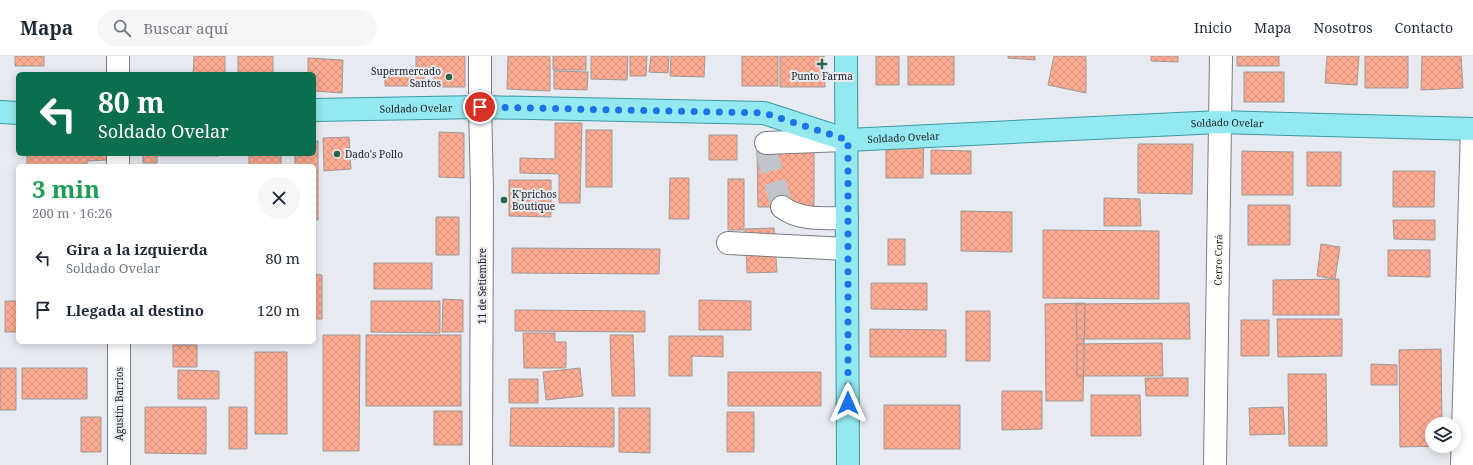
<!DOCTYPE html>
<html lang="es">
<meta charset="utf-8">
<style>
body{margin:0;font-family:"Noto Serif",serif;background:#f6f6f7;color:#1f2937;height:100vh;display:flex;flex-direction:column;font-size:15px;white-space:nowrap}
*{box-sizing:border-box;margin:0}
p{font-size:13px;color:#747a83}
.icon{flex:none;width:22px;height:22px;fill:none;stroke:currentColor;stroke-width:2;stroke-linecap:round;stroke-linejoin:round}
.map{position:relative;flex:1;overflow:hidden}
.details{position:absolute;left:16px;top:108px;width:300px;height:180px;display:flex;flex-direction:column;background:#fff;border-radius:6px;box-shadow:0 2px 10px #0003}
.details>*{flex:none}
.hud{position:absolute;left:16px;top:16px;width:300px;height:84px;border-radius:6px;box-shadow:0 2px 10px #0003;background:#0b6e4f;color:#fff;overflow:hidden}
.controls{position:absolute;left:1425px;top:361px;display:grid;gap:8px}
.controls a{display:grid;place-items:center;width:36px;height:36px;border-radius:50%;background:#fff;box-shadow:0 2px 10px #0003;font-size:20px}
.pin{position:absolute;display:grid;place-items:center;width:34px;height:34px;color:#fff;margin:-17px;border:2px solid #fff;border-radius:50%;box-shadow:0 1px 4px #0007}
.me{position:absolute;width:44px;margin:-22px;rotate:0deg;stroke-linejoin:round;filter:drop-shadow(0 0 3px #0008)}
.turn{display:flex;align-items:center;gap:14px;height:84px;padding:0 16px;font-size:18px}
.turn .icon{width:52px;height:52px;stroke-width:2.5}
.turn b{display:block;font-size:28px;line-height:34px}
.round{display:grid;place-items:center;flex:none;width:42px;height:42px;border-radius:21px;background:#f6f6f7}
.summary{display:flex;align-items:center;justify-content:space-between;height:68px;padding:0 16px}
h1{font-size:24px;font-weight:700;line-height:30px;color:#1e9e55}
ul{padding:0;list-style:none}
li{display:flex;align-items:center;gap:12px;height:52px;padding:0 16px}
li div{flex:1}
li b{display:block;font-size:15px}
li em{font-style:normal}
header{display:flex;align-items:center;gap:24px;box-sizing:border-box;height:56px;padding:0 20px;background:#fff;border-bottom:1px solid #e0e1e3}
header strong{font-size:19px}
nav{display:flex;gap:22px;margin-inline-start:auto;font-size:14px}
.search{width:280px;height:36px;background:#f6f6f7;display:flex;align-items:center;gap:10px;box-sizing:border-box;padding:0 14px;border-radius:22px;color:#747a83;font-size:15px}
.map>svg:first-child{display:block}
.building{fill:url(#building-cross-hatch);stroke:#a09997}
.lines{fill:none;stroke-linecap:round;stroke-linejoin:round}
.minor-tunnel{stroke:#c0c3c8;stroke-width:22;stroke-dasharray:22 11;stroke-linecap:butt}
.minor-casing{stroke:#7a7d82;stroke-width:24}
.major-casing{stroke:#3e99a2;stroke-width:24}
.minor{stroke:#fff;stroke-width:22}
.major{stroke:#94e8ef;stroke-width:22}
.route{stroke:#1a73e8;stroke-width:7;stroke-dasharray:0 12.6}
.poi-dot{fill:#2d654c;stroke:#e7ebf1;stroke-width:1.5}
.labels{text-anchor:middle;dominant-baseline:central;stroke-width:4;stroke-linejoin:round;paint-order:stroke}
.poi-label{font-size:10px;fill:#222426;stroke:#e7ebf1;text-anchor:start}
.street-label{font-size:10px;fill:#222426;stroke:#e7ebf1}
</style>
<header>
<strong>Mapa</strong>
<div class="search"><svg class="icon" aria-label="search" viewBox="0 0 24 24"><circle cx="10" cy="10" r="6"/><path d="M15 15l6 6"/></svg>Buscar aquí</div>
<nav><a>Inicio</a><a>Mapa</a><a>Nosotros</a><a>Contacto</a></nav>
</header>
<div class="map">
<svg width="1473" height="409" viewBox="0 0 1473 409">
<defs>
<pattern id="building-cross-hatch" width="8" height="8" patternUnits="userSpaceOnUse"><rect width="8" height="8" fill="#fcab92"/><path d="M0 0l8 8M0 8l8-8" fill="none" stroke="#d8937e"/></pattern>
</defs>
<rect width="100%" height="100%" fill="#e7ebf1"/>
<path class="building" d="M15,0H44V10H15Z
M194,0H225V18H193Z
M238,0H273V18H238Z
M416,0H465V31H434V12H416Z
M508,0H550V35L507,33Z
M553,0H586V14H553Z
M591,0H628L627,24L591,23Z
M630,0H647L646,20H630Z
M651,0H669L668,17L649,16Z
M671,0H705L704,21L670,20Z
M742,0H778V30H742Z
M780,0H824L825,31H780Z
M876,0H899V29H876Z
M908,0H954V29H908Z
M1008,0H1035V4L1008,2Z
M1054,0H1086V37L1048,29Z
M1151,0H1178V6L1151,5Z
M1237,0H1279V10H1237Z
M1327,0H1359L1357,29L1325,27Z
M1365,0H1408V32H1365Z
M1422,0H1461L1463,32L1421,34Z
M308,2L343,4L342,37L314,35V18H308Z
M385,13H424V30H385Z
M554,15L588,16L587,34L554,33Z
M1244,16H1284V46H1244Z
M555,67H582L580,147H559V118L520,117V102L555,103Z
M586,74H612V131H586Z
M886,75L924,76L923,122H886Z
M439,76L464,77V122L439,121Z
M709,79H737V104H709Z
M349,81L351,113L324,115L323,82Z
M314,85H318V164H314V110H295V98H314Z
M1138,88H1193L1192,138L1138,137Z
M814,93V151H758L757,94Z
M931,94L971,95V118H931Z
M1242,95L1293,96V139H1242Z
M1307,96H1341V130H1307Z
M27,98H107V104L87,105V110H27Z
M143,98H219V100H157V107H143Z
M249,98H281V110H249Z
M1393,115H1435L1434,151H1393Z
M670,122H689V163H669Z
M728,123H744V174H728Z
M509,124H551V161L509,160Z
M1104,142L1140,143L1141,170H1104Z
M1248,149H1290V189H1248Z
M961,155L1012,156V196L961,195Z
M436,161H459V199H436Z
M1393,164H1435V184L1394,183Z
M774,172L777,216L747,217L745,173Z
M1043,174L1159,175V243L1043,242Z
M888,183H905V209H888Z
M1321,188L1340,191L1335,223L1317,220Z
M512,192L660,193L659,218L512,217Z
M1388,194H1430V221L1388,220Z
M374,207H432V233H374Z
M314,218L322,219V263H314Z
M1339,223V259H1273V224Z
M871,227H927V254L871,253Z
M443,243L463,244V276H442Z
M699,244L751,245V274H699Z
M5,245H18V276H5Z
M371,245H440V277L371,276Z
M1085,247L1083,345H1046L1045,248Z
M1189,247L1190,283H1077L1076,248Z
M515,254L645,255V276L515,275Z
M966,255H990V305H966Z
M1277,263H1342V300L1278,301Z
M1241,264H1269V300H1241Z
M870,273L946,274V301H870Z
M523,277H555V286H566V312H524Z
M323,279H360L359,395H323Z
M366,279H461V350H366Z
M610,279H633L635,340H612Z
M669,280H723V301L692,300V320H669Z
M1162,287L1163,320H1077V288Z
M173,289H197V311H173Z
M1441,293L1442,368H1432V390H1442L1400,391L1399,294Z
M255,296H287V378H255Z
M1371,308L1397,309V329H1371Z
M0,312H16V354H0Z
M22,312H87V343H22Z
M580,312L583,340L546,344L543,316Z
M178,314L219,315V343H178Z
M728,316H821V350H728Z
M1288,318H1326L1327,390H1289Z
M1145,322H1188V340H1146Z
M509,323H538V347H509Z
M1002,335H1042V373L1002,374Z
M1091,339H1140L1141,380H1091Z
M884,349H960V393H884Z
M145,351H206V398L145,397Z
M229,351H247V393H229Z
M1283,351L1285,378L1250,379L1249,352Z
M511,352H614V391L510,390Z
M619,352H650V397L619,396Z
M434,355H462V389H434Z
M727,356H754V396H727Z
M81,361H101V396H81Z"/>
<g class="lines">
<path class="minor-tunnel" d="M766,94L782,151"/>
<defs>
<g id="minor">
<path d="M118,0V18"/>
<path d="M480,0V51L482,132L481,409"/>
<path d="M766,87L844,84"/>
<path d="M118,98V110"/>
<path d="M782,151C800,165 825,162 847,162"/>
<path d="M728,187L847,193"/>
<path d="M119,286V409"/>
<path id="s1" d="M1215,409L1221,0"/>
<path d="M1462,409L1472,73"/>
</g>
<g id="major">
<path d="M846,0L848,409"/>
<path id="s2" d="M314,54L480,51L764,57L847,84L1219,66L1473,73"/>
<path d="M0,56L18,57"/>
</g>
</defs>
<use href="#minor" class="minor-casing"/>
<use href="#major" class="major-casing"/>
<use href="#minor" class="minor"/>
<use href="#major" class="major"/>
</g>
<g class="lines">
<path class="route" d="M480,51L764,57L848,84V347"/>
</g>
<g class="poi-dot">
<path d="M820 2h4v4h4v4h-4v4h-4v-4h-4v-4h4z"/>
<circle cx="449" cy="21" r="4"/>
<circle cx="337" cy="98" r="4"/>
<circle cx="504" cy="144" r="4"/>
</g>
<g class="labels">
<g class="poi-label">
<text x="441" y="15" text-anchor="end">Supermercado<tspan x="441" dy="12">Santos</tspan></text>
<text x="822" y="20" text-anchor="middle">Punto Farma</text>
<text x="345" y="98">Dado's Pollo</text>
<text x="512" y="138">K'prichos<tspan x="512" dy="12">Boutique</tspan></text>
</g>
<g class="street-label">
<text stroke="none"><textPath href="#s2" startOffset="102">Soldado Ovelar</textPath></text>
<text stroke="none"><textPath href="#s2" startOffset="918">Soldado Ovelar</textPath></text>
<text stroke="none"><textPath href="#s2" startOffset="594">Soldado Ovelar</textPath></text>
<text stroke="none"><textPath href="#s1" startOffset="205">Cerro Corá</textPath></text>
<text transform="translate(482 230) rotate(-90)">11 de Setiembre</text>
<text transform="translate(119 348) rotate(-90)">Agustín Barrios</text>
</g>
</g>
</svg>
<div class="controls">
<a><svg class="icon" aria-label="layers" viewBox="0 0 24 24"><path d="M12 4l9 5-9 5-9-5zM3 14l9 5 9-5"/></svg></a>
</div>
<div class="pin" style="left:480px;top:51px;background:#d93025"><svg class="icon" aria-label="arrive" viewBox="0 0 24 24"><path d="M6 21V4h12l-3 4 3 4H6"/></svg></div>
<svg class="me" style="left:848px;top:347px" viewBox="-20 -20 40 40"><path d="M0-17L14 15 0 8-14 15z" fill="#1a73e8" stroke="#fff" stroke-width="4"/></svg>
<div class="hud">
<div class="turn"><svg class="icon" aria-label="left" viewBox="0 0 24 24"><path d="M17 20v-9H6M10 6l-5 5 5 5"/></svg><div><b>80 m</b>Soldado Ovelar</div></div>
</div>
<section class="details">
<div class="summary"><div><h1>3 min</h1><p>200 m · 16:26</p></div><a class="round"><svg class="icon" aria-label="close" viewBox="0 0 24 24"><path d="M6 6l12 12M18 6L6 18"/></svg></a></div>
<ul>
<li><svg class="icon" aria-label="left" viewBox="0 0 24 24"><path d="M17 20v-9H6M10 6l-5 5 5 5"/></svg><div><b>Gira a la izquierda</b><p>Soldado Ovelar</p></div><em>80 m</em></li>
<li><svg class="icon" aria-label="arrive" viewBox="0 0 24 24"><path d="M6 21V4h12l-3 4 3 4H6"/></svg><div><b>Llegada al destino</b></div><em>120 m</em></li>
</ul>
</section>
</div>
